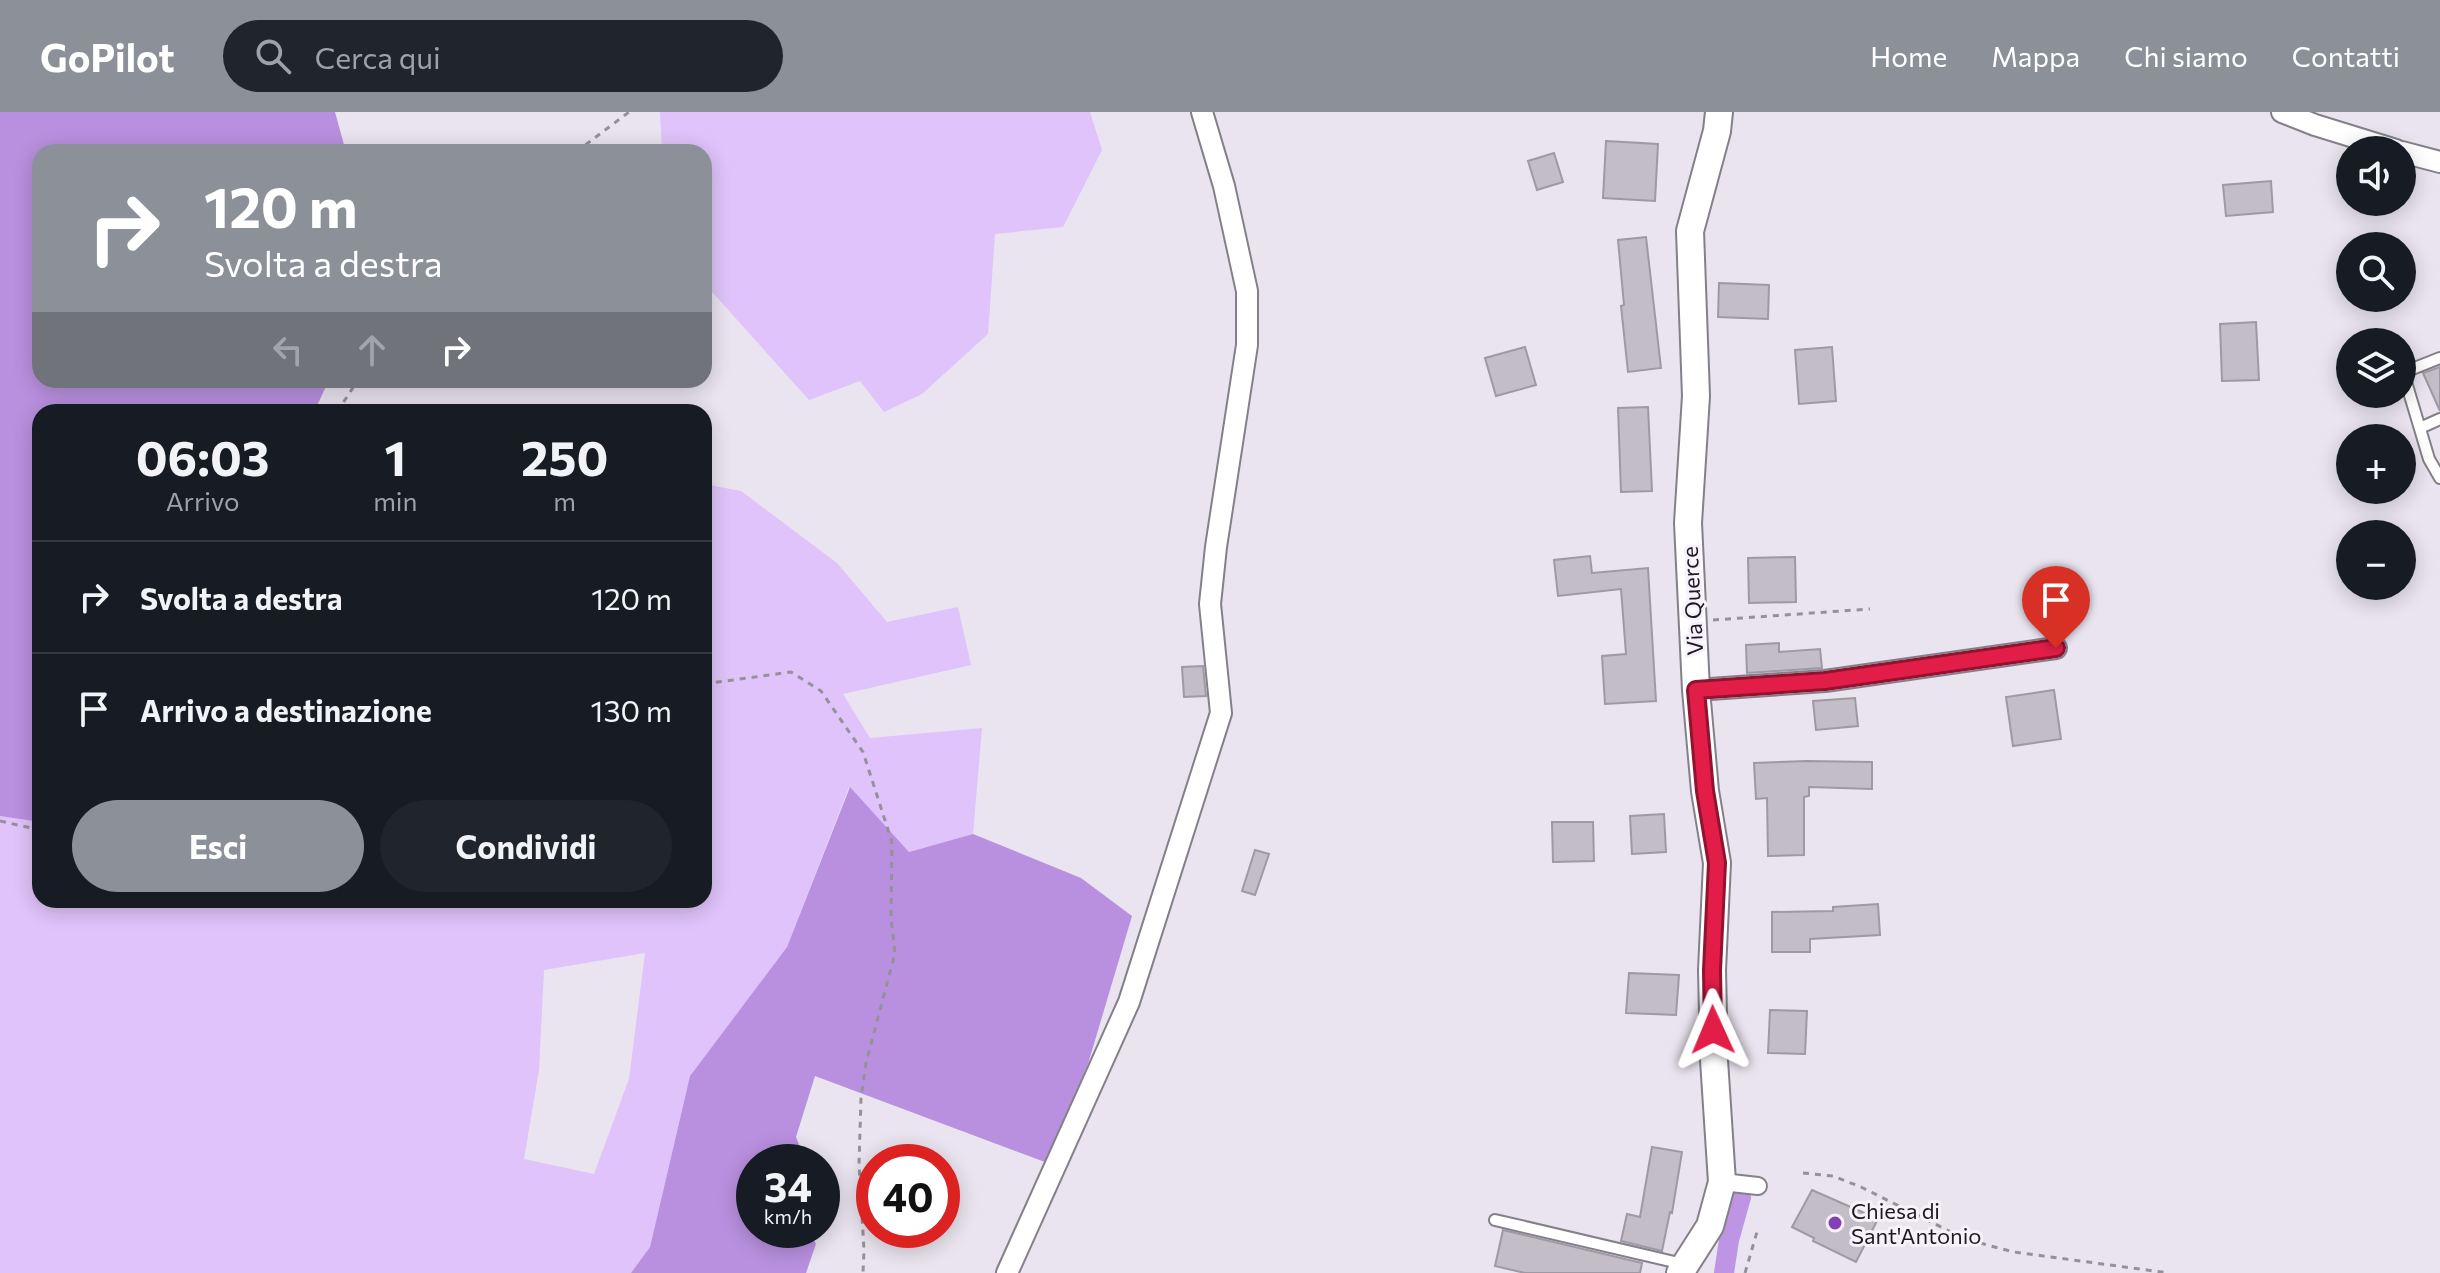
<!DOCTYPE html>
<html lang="it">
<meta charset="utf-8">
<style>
body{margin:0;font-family:Commissioner,sans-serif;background:#20242c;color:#f1f3f6;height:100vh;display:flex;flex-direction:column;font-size:30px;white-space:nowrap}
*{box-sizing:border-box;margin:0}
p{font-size:26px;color:#9ea1a6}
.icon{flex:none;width:44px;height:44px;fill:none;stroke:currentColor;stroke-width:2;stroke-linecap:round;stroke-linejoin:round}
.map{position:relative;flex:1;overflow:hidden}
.side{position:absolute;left:32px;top:292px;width:680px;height:504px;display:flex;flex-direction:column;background:#171b24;border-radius:24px;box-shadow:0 4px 20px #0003}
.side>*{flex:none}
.banner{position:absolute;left:32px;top:32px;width:680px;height:244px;border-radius:24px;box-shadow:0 4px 20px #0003;background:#8c9099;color:#fff;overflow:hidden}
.tools{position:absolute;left:2336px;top:24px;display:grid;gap:16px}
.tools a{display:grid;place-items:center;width:80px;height:80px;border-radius:50%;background:#171b24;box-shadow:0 4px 20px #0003;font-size:40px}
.speed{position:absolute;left:736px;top:1032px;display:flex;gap:16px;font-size:40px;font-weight:700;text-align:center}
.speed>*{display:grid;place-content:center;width:104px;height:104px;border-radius:50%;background:#171b24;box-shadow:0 4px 20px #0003;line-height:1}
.speed small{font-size:20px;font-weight:400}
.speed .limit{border:12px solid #d22;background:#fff;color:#111}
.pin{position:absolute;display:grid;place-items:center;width:68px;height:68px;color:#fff;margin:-82px -34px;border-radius:50% 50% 50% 0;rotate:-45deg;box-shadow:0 0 8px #0007}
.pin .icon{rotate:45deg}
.me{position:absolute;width:88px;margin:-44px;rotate:359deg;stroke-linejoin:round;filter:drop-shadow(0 0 6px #0008)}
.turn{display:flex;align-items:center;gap:28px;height:168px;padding:0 40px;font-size:36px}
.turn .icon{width:104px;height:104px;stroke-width:2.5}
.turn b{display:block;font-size:56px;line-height:68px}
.lanes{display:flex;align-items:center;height:76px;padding:0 40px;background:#0003;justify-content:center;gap:40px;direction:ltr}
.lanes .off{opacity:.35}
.eta{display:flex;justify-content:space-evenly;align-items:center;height:136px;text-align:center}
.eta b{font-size:48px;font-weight:700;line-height:56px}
.button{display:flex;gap:16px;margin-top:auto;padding:16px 40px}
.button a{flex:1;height:92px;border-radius:48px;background:#8c9099;color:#fff;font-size:32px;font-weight:700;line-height:92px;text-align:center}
.button a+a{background:#20242c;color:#f1f3f6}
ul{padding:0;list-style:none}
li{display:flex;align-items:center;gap:24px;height:112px;padding:0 40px;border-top:2px solid #363941}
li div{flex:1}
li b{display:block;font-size:30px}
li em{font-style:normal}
header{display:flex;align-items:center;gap:48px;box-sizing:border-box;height:112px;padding:0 40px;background:#8c9099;color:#fff}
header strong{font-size:38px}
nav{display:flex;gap:44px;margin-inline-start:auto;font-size:28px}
.search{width:560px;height:72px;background:#20242c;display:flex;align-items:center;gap:20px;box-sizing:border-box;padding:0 28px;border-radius:44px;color:#9ea1a6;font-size:30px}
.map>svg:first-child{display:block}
.green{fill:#dfc3fa;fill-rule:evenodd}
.forest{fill:#b990df}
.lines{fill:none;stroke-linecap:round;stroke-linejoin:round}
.canal{stroke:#be95e4;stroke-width:20}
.building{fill:#c2bdc7;stroke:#9e99a4;stroke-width:2}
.service-casing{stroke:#848089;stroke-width:14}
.pedestrian-casing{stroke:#848089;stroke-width:20}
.minor-casing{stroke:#848089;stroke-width:24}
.tertiary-casing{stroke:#848089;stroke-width:30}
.path{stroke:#959199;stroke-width:3;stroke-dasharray:6 6;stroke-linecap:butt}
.service{stroke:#fff;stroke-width:10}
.pedestrian{stroke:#fff;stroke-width:16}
.minor{stroke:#fff;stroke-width:20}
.tertiary{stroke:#fff;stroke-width:26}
.route-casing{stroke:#92132f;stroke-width:20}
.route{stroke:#e11d48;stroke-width:14}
.poi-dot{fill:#8340b4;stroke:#f6f1fc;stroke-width:3}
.labels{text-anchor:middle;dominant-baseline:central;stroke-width:6;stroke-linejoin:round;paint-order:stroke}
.street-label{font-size:22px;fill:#1d1b1f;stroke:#f6f1fc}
.poi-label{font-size:22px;fill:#1d1b1f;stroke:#f6f1fc;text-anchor:start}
</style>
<header>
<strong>GoPilot</strong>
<div class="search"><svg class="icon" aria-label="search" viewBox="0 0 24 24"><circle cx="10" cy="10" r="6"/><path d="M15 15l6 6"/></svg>Cerca qui</div>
<nav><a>Home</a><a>Mappa</a><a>Chi siamo</a><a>Contatti</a></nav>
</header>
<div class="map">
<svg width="2440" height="1161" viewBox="0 0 2440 1161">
<rect width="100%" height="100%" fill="#e9e4ef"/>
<path class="green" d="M660,0H1090L1102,38L1063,115L995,122L988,222L922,282L884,300L860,269L809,288L704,171V40H662Z
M704,372L741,379L837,451L887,510L958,495L971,553L843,582L870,626L982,616L973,722L909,740L849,675L787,835L690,964L650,1135L631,1161H0V704L40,710V788H704ZM645,841L629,967L594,1062L524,1047L539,958L544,858Z"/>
<path class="forest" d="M0,0H335L346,40H40V268H329L314,300H40V710L0,704Z
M850,675L909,740L973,722L1081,766L1132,804L1088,952L1045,1050L815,964L796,1025L806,1050H754V1118H809L816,1132L806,1161H631L650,1135L690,964L787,835Z"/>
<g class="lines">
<path class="canal" d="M1724,1161L1729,1128L1741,1085"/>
</g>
<path class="building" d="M1606,29L1658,32L1655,89L1603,86Z
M1554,41L1563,70L1537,78L1528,49Z
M2271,69L2273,100L2226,104L2223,73Z
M1646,125L1661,256L1628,260L1621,194L1624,193L1618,128Z
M1719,171L1769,173L1768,207L1718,205Z
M2256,210L2259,268L2222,269L2220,212Z
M1525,235L1536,273L1496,284L1485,246Z
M1832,235L1836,289L1799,292L1795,238Z
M2440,255V299L2423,261Z
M1648,295L1652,379L1621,380L1618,296Z
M1590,444L1592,461L1648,456L1656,589L1605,592L1602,544L1626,542L1621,477L1558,484L1554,448Z
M1795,445L1796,490L1749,491L1748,446Z
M1779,531V540L1820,537L1822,556L1747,561L1746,533Z
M1203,554L1206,584L1184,585L1182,555Z
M2054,578L2061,627L2013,634L2006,585Z
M1855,586L1858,614L1816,618L1813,589Z
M1807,649L1872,650V677L1809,675V684L1804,685V743L1768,744L1767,686L1756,687L1754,651Z
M1664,702L1666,740L1632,742L1630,704Z
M1552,710H1593L1594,749L1553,750Z
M1255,738L1269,742L1255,783L1242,779Z
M1878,792L1880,823L1810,827V840H1772V800L1833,799V795Z
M1629,861L1679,863L1676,903L1626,901Z
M1770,898L1807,899L1805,942L1768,941Z
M1652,1035L1682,1040L1672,1101L1670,1100L1662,1139L1621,1129L1627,1102L1640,1105Z
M1812,1078L1878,1107L1856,1150L1813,1129L1814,1126L1792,1115Z
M1503,1118L1642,1151L1640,1161H1525L1495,1154Z"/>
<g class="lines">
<defs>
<path id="service" d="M2440,246L2407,259L2406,270L2429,347L2440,366
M2420,316L2440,307
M1495,1108L1683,1152"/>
<path id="pedestrian" d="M1722,1070L1758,1074"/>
<path id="minor" d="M2282,0L2315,13L2396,38
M2402,40L2440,50
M1696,578L1825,569L2056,536
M1007,1161L1129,890L1221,601L1210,492L1216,435L1247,233V179L1224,74L1202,0"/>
<path id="tertiary" d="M1680,1161L1710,1114L1722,1070L1714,948L1712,858L1717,751L1705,679L1696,578L1688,411L1696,284L1690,119L1717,19L1719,0"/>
</defs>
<use href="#service" class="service-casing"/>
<use href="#pedestrian" class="pedestrian-casing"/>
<use href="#minor" class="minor-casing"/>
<use href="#tertiary" class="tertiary-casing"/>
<path class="path" d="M576,40L629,0
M337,300L358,268
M1713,508L1870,497
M704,572L791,560L821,579L863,640L892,730L891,806L895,841L866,951L861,986L859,1052L864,1138L863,1161
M0,709L40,718
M1803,1061L1833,1064L1861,1075L1959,1124L1987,1133L2014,1140L2169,1161
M1745,1161L1757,1120"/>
<use href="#service" class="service"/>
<use href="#pedestrian" class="pedestrian"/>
<use href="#minor" class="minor"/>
<use href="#tertiary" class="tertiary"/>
</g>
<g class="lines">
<defs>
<path id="route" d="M1713,918L1712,858L1717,751L1705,679L1696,578L1825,569L2056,536"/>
</defs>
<use href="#route" class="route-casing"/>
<use href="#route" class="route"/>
</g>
<circle class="poi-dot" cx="1835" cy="1111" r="8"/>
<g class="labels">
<g class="street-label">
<text transform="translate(1692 489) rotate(-93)">Via Querce</text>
</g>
<g class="poi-label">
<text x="1851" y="1098">Chiesa di<tspan x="1851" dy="25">Sant'Antonio</tspan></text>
</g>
</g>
</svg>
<div class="tools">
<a><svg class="icon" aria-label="sound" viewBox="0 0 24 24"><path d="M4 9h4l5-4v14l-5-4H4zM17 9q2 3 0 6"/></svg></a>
<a><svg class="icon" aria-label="search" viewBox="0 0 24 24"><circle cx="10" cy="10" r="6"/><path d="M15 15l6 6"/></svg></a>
<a><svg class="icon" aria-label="layers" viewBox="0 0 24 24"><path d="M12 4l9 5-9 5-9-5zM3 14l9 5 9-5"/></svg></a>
<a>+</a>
<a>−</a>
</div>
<div class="speed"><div>34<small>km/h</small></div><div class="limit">40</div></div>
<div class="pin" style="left:2056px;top:536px;background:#d93025"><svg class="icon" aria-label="arrive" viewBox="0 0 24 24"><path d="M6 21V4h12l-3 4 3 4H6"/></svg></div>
<svg class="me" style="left:1713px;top:918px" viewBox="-20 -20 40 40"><path d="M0-17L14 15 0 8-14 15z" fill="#e11d48" stroke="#fff" stroke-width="4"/></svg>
<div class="banner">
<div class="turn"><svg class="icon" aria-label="right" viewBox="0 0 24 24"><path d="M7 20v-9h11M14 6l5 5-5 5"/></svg><div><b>120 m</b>Svolta a destra</div></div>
<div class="lanes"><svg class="icon off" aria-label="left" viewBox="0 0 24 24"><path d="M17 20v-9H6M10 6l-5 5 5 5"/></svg><svg class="icon off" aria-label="ahead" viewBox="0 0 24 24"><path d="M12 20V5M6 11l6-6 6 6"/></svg><svg class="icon" aria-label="right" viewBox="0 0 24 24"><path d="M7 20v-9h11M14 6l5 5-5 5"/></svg></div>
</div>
<section class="side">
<div class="eta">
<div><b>06:03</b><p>Arrivo</p></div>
<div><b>1</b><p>min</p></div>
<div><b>250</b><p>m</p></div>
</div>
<ul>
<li><svg class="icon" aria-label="right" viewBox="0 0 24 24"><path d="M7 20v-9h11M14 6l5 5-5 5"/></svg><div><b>Svolta a destra</b></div><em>120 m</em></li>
<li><svg class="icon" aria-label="arrive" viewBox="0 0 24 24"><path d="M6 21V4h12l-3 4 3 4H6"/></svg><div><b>Arrivo a destinazione</b></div><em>130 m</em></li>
</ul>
<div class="button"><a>Esci</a><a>Condividi</a></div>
</section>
</div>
